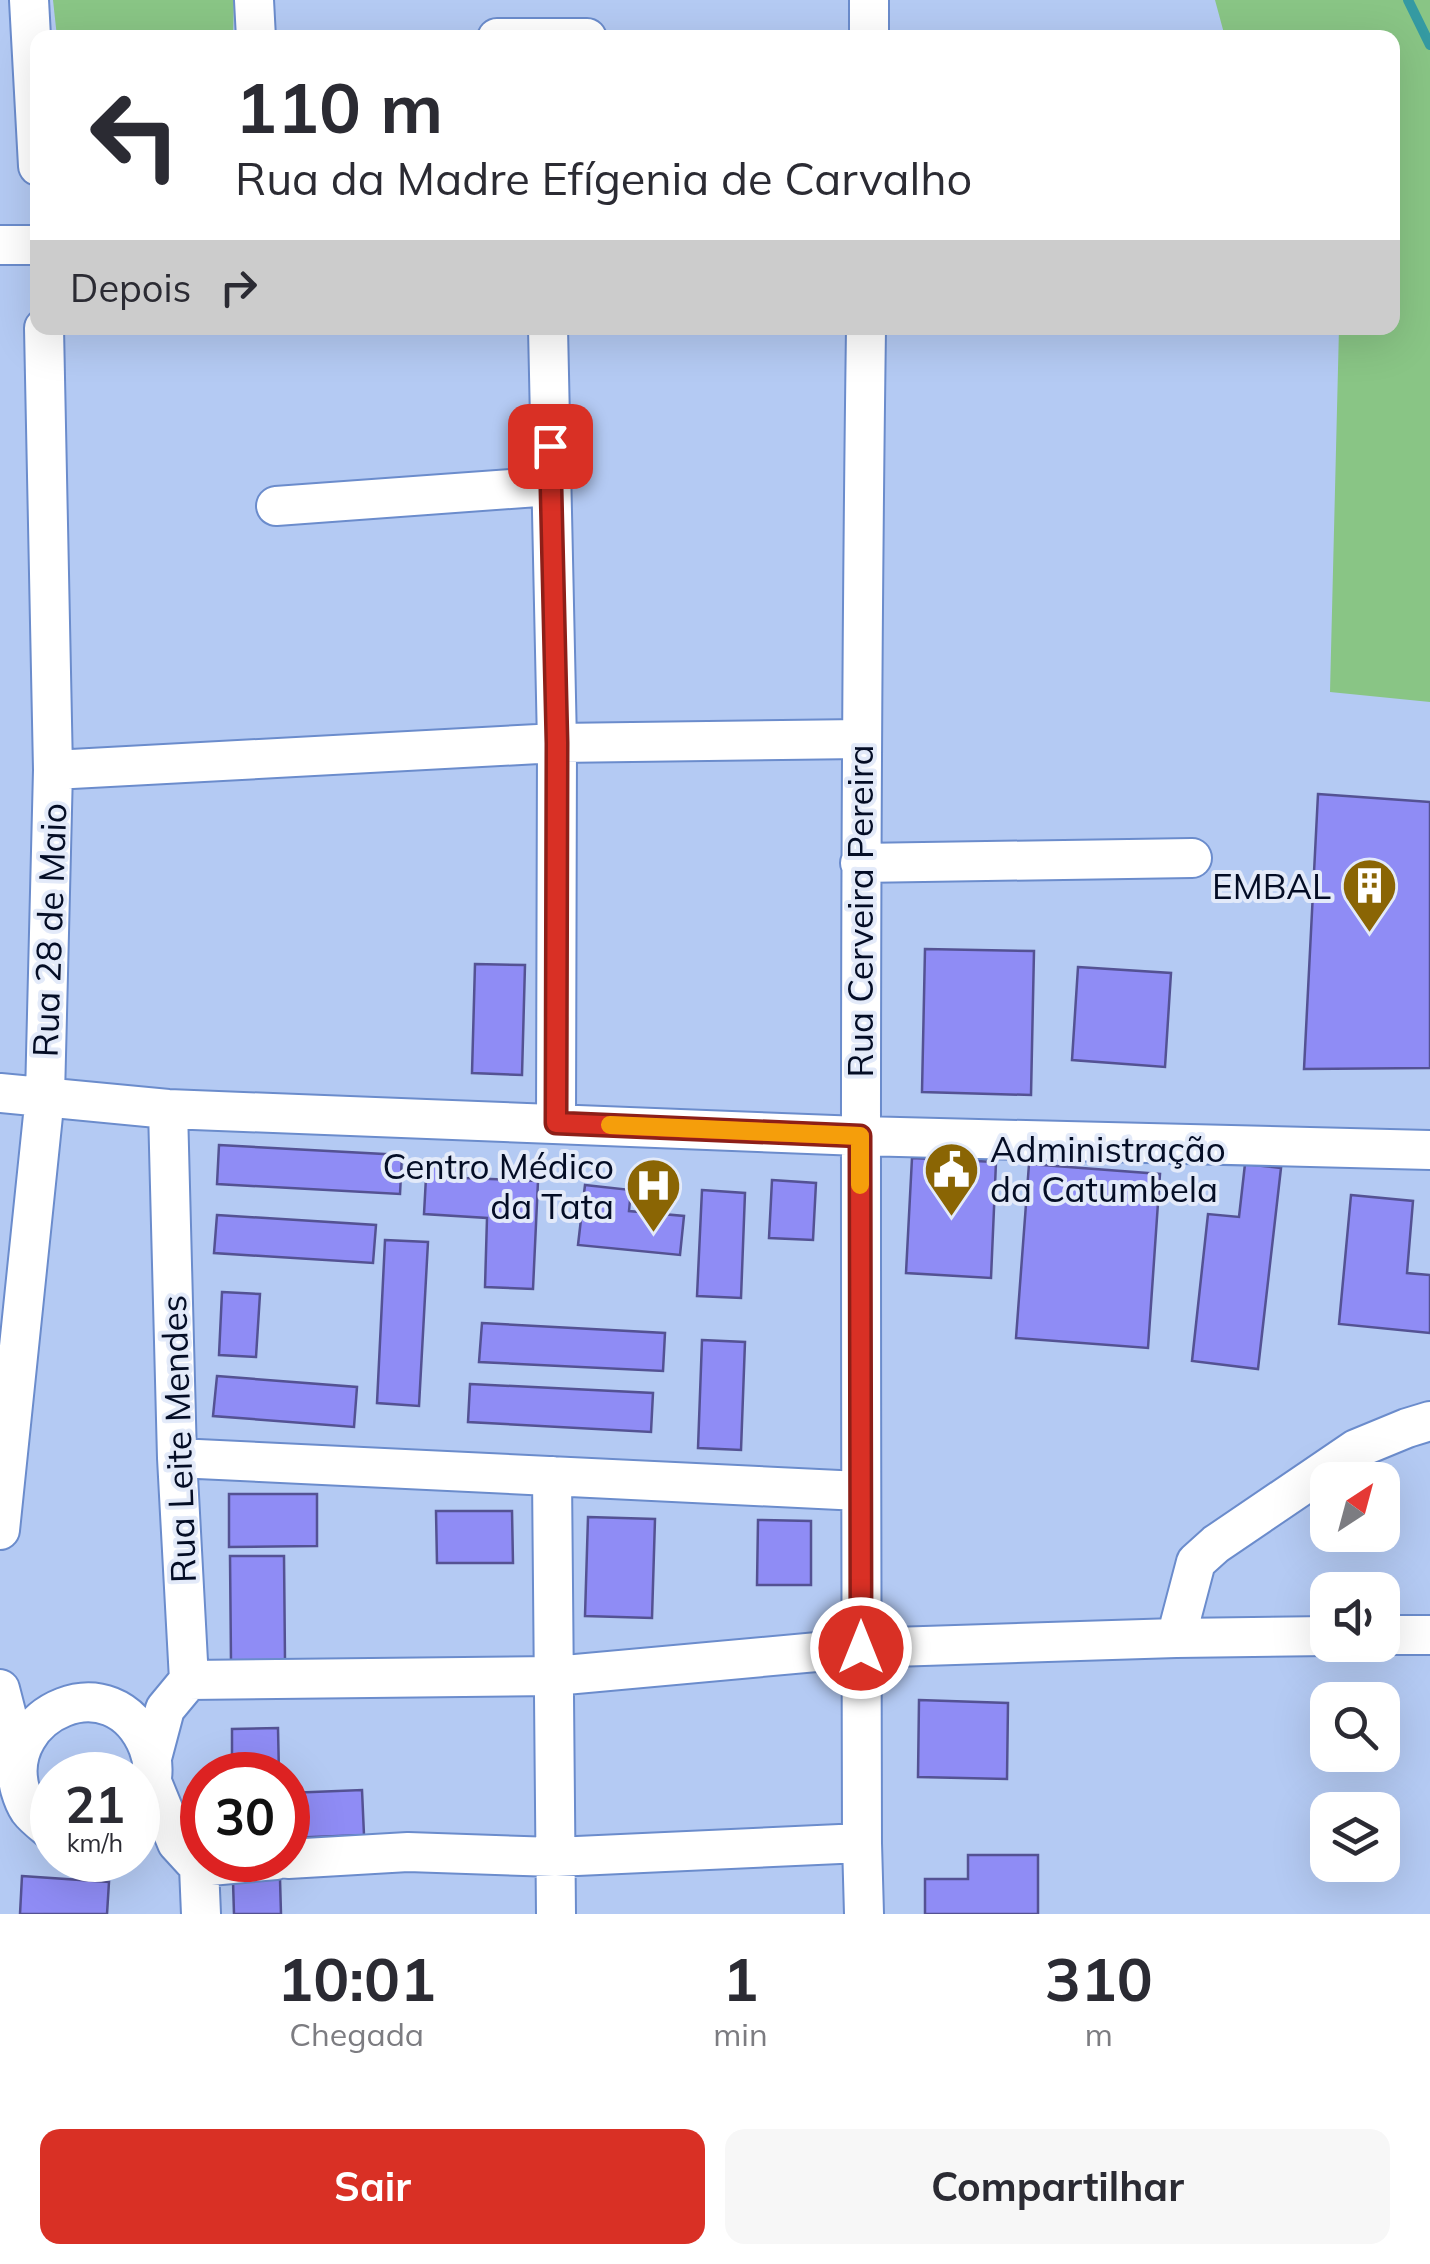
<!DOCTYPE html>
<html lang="pt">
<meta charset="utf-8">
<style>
body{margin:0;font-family:Mulish,sans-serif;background:#f7f7f7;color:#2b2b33;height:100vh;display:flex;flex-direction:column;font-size:38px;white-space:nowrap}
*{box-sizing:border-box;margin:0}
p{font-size:32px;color:#7c7c81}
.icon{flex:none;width:55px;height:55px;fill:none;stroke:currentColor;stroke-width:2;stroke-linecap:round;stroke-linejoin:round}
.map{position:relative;height:1914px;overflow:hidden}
.panel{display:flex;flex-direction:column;background:#fff;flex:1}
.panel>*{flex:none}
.hud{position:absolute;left:30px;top:30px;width:1370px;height:305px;border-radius:20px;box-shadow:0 10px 40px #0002;background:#fff;color:#2b2b33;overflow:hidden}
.needle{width:65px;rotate:36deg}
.buttons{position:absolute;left:1310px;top:1462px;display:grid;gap:20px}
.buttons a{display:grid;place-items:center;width:90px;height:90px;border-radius:20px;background:#fff;box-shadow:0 10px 40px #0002;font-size:50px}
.speed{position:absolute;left:30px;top:1752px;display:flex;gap:20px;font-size:50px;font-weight:700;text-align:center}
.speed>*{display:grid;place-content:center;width:130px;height:130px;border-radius:50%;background:#fff;box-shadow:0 10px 40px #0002;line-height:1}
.speed small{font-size:25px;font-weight:400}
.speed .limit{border:15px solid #d22;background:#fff;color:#111}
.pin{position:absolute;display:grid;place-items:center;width:85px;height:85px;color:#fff;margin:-42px;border-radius:20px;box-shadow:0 5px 15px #0006}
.me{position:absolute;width:110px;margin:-55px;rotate:0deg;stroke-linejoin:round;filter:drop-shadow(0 0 8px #0008)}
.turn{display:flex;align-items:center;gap:35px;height:210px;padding:0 40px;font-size:45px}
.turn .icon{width:130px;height:130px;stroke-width:2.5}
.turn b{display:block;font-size:70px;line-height:85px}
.then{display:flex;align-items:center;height:95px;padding:0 40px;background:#0003;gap:20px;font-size:38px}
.eta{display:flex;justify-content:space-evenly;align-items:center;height:170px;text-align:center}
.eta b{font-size:60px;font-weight:700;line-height:70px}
.cta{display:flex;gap:20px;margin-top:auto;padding:20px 40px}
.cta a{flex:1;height:115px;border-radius:20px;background:#d93025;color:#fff;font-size:40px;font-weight:700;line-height:115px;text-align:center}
.cta a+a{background:#f7f7f7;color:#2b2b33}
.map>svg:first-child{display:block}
.green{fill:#89c585}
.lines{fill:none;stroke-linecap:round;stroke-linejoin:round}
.stream{stroke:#359aa2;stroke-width:10}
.building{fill:#8f8cf5;stroke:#545293;stroke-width:2.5}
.minor-casing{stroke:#6b8ccc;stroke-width:42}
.minor{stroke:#fff;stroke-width:38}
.route-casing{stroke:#8d1f18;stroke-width:25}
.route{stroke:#d93025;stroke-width:18}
.slow{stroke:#f59e0b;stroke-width:18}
.labels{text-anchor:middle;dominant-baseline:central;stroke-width:8;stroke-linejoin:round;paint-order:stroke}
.poi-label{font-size:35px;fill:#040d25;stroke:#e3eaf9;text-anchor:end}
.street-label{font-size:35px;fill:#040d25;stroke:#e3eaf9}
</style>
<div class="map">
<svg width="1430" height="1914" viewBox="0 0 1430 1914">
<rect width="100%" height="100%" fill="#b4caf3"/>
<path class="green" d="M53,0H234L233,37H57Z
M1215,0H1430V702L1330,692L1339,328H1392V38L1225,37Z"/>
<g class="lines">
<path class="stream" d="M1408,0L1430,45"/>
</g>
<path class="building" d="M1318,794L1430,802V1068L1304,1069Z
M925,949L1034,951L1031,1095L922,1092Z
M475,964L525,965L522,1075L472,1073Z
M1078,967L1171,973L1165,1067L1072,1060Z
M219,1145L402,1155L400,1194L217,1184Z
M912,1158L996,1162L991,1278L906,1273Z
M427,1159L466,1161L465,1178L538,1181L533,1289L485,1287L487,1218L424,1214Z
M1029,1164L1160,1174L1148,1348L1016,1338Z
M1245,1164L1281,1168L1258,1369L1192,1361L1208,1214L1239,1217Z
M772,1180L816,1183L813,1240L769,1238Z
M585,1185L631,1190L629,1211L684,1216L680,1255L578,1245Z
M702,1190L745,1193L741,1298L697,1296Z
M1351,1195L1413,1201L1407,1273L1430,1275V1333L1339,1324Z
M217,1215L376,1225L373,1263L214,1253Z
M385,1240L428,1242L419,1406L377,1403Z
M222,1292L260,1294L256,1357L219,1355Z
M482,1323L665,1333L663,1371L479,1362Z
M702,1340L745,1342L741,1450L698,1448Z
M217,1376L357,1387L354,1427L213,1416Z
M470,1384L653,1393L651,1432L468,1422Z
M229,1494H317V1546L229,1547Z
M436,1511H512L513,1563H437Z
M588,1517L655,1519L652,1618L585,1616Z
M758,1520L811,1521V1585H757Z
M230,1556H284L285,1660L231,1661Z
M919,1700L1008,1703L1007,1779L918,1777Z
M278,1728L279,1775H232V1729Z
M362,1790L364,1835L288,1838V1793Z
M968,1855H1038V1914H925V1879H968Z
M22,1876L109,1882L107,1914H20Z
M280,1879L281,1914H234L233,1881Z"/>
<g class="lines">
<defs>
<path id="minor" d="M29,0L38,166
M254,0L256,38
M869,0V38
M497,38H587
M0,245H38
M548,328L557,743L556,1123
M276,506L551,486
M53,770L557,743L860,739
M860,863L1192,858
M0,1093L168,1109L860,1136L1430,1150
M177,1458L860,1491
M552,1476L556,1914
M0,1530L45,1096L53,770L44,328
M1382,1635H1430
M1176,1638L1196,1562L1216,1544L1356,1449L1407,1428L1430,1421
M189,1680L554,1676L861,1648L1176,1638L1328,1636
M0,1689L17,1755
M152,1758L165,1709L189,1680L177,1458L168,1109
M152,1782L177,1843L199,1867L201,1914
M52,1831C45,1825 35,1818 29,1810C25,1804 22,1796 20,1789C0,1713 113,1661 148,1747C157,1769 152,1793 138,1812
M288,1859L408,1852L555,1857L862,1843
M199,1867L276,1860
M864,1914L862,1843C861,1338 859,833 866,328"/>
</defs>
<use href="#minor" class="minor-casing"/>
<use href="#minor" class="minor"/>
</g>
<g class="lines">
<defs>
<path id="route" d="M550,446L557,743L556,1123L860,1136L861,1648"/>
</defs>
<use href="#route" class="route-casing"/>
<use href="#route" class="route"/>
<path class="slow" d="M610,1125L860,1136V1185"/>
</g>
<defs>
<symbol id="building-pin" viewBox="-11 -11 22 30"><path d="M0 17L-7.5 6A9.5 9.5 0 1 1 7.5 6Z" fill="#8a6504" stroke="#e3eaf9"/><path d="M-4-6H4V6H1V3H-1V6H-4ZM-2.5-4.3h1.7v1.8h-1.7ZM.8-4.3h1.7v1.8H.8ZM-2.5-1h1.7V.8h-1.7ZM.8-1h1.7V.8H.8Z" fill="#fff"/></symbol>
<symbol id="civic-pin" viewBox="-11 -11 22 30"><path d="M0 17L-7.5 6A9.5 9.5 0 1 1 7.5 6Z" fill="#8a6504" stroke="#e3eaf9"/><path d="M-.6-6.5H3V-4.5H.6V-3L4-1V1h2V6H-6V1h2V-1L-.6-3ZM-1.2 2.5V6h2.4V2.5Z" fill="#fff"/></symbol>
<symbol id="hospital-pin" viewBox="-11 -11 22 30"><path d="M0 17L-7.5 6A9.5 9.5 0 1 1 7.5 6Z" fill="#8a6504" stroke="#e3eaf9"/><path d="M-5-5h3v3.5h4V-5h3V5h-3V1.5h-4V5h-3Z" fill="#fff"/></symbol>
</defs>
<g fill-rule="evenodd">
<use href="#building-pin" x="1338" y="854" width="63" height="86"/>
<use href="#civic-pin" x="920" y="1138" width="63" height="86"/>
<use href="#hospital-pin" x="622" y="1154" width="63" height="86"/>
</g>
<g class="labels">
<g class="poi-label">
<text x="1331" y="886">EMBAL</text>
<text x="990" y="1149" text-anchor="start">Administração<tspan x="990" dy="40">da Catumbela</tspan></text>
<text x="614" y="1166">Centro Médico<tspan x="614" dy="40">da Tata</tspan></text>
</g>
<g class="street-label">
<text transform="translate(860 911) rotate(-90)">Rua Cerveira Pereira</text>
<text transform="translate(49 930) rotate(-88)">Rua 28 de Maio</text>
<text transform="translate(178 1439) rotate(-92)">Rua Leite Mendes</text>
</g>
</g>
</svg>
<div class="buttons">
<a><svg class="needle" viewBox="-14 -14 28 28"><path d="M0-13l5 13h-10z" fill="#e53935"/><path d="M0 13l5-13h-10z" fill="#7c7c81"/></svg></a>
<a><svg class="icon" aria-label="sound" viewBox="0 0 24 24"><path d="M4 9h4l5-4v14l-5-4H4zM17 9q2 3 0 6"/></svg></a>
<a><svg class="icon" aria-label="search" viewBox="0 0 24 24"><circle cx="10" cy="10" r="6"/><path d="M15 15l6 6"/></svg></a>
<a><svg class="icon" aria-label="layers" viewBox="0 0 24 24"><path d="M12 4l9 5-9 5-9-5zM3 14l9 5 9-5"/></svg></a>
</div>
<div class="speed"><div>21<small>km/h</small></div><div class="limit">30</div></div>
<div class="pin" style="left:550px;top:446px;background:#d93025"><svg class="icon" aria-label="arrive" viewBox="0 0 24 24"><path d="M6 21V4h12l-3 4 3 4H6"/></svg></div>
<svg class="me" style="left:861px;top:1648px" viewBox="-20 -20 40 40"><circle r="17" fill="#d93025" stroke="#fff" stroke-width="3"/><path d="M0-11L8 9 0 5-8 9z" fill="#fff"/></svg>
<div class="hud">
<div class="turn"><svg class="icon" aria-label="left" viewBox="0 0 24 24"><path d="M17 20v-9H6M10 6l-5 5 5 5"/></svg><div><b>110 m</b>Rua da Madre Efígenia de Carvalho</div></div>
<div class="then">Depois<svg class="icon" aria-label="right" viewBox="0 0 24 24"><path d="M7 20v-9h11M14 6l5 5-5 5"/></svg></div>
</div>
</div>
<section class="panel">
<div class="eta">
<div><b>10:01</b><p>Chegada</p></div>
<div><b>1</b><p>min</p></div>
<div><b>310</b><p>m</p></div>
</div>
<div class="cta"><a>Sair</a><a>Compartilhar</a></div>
</section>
